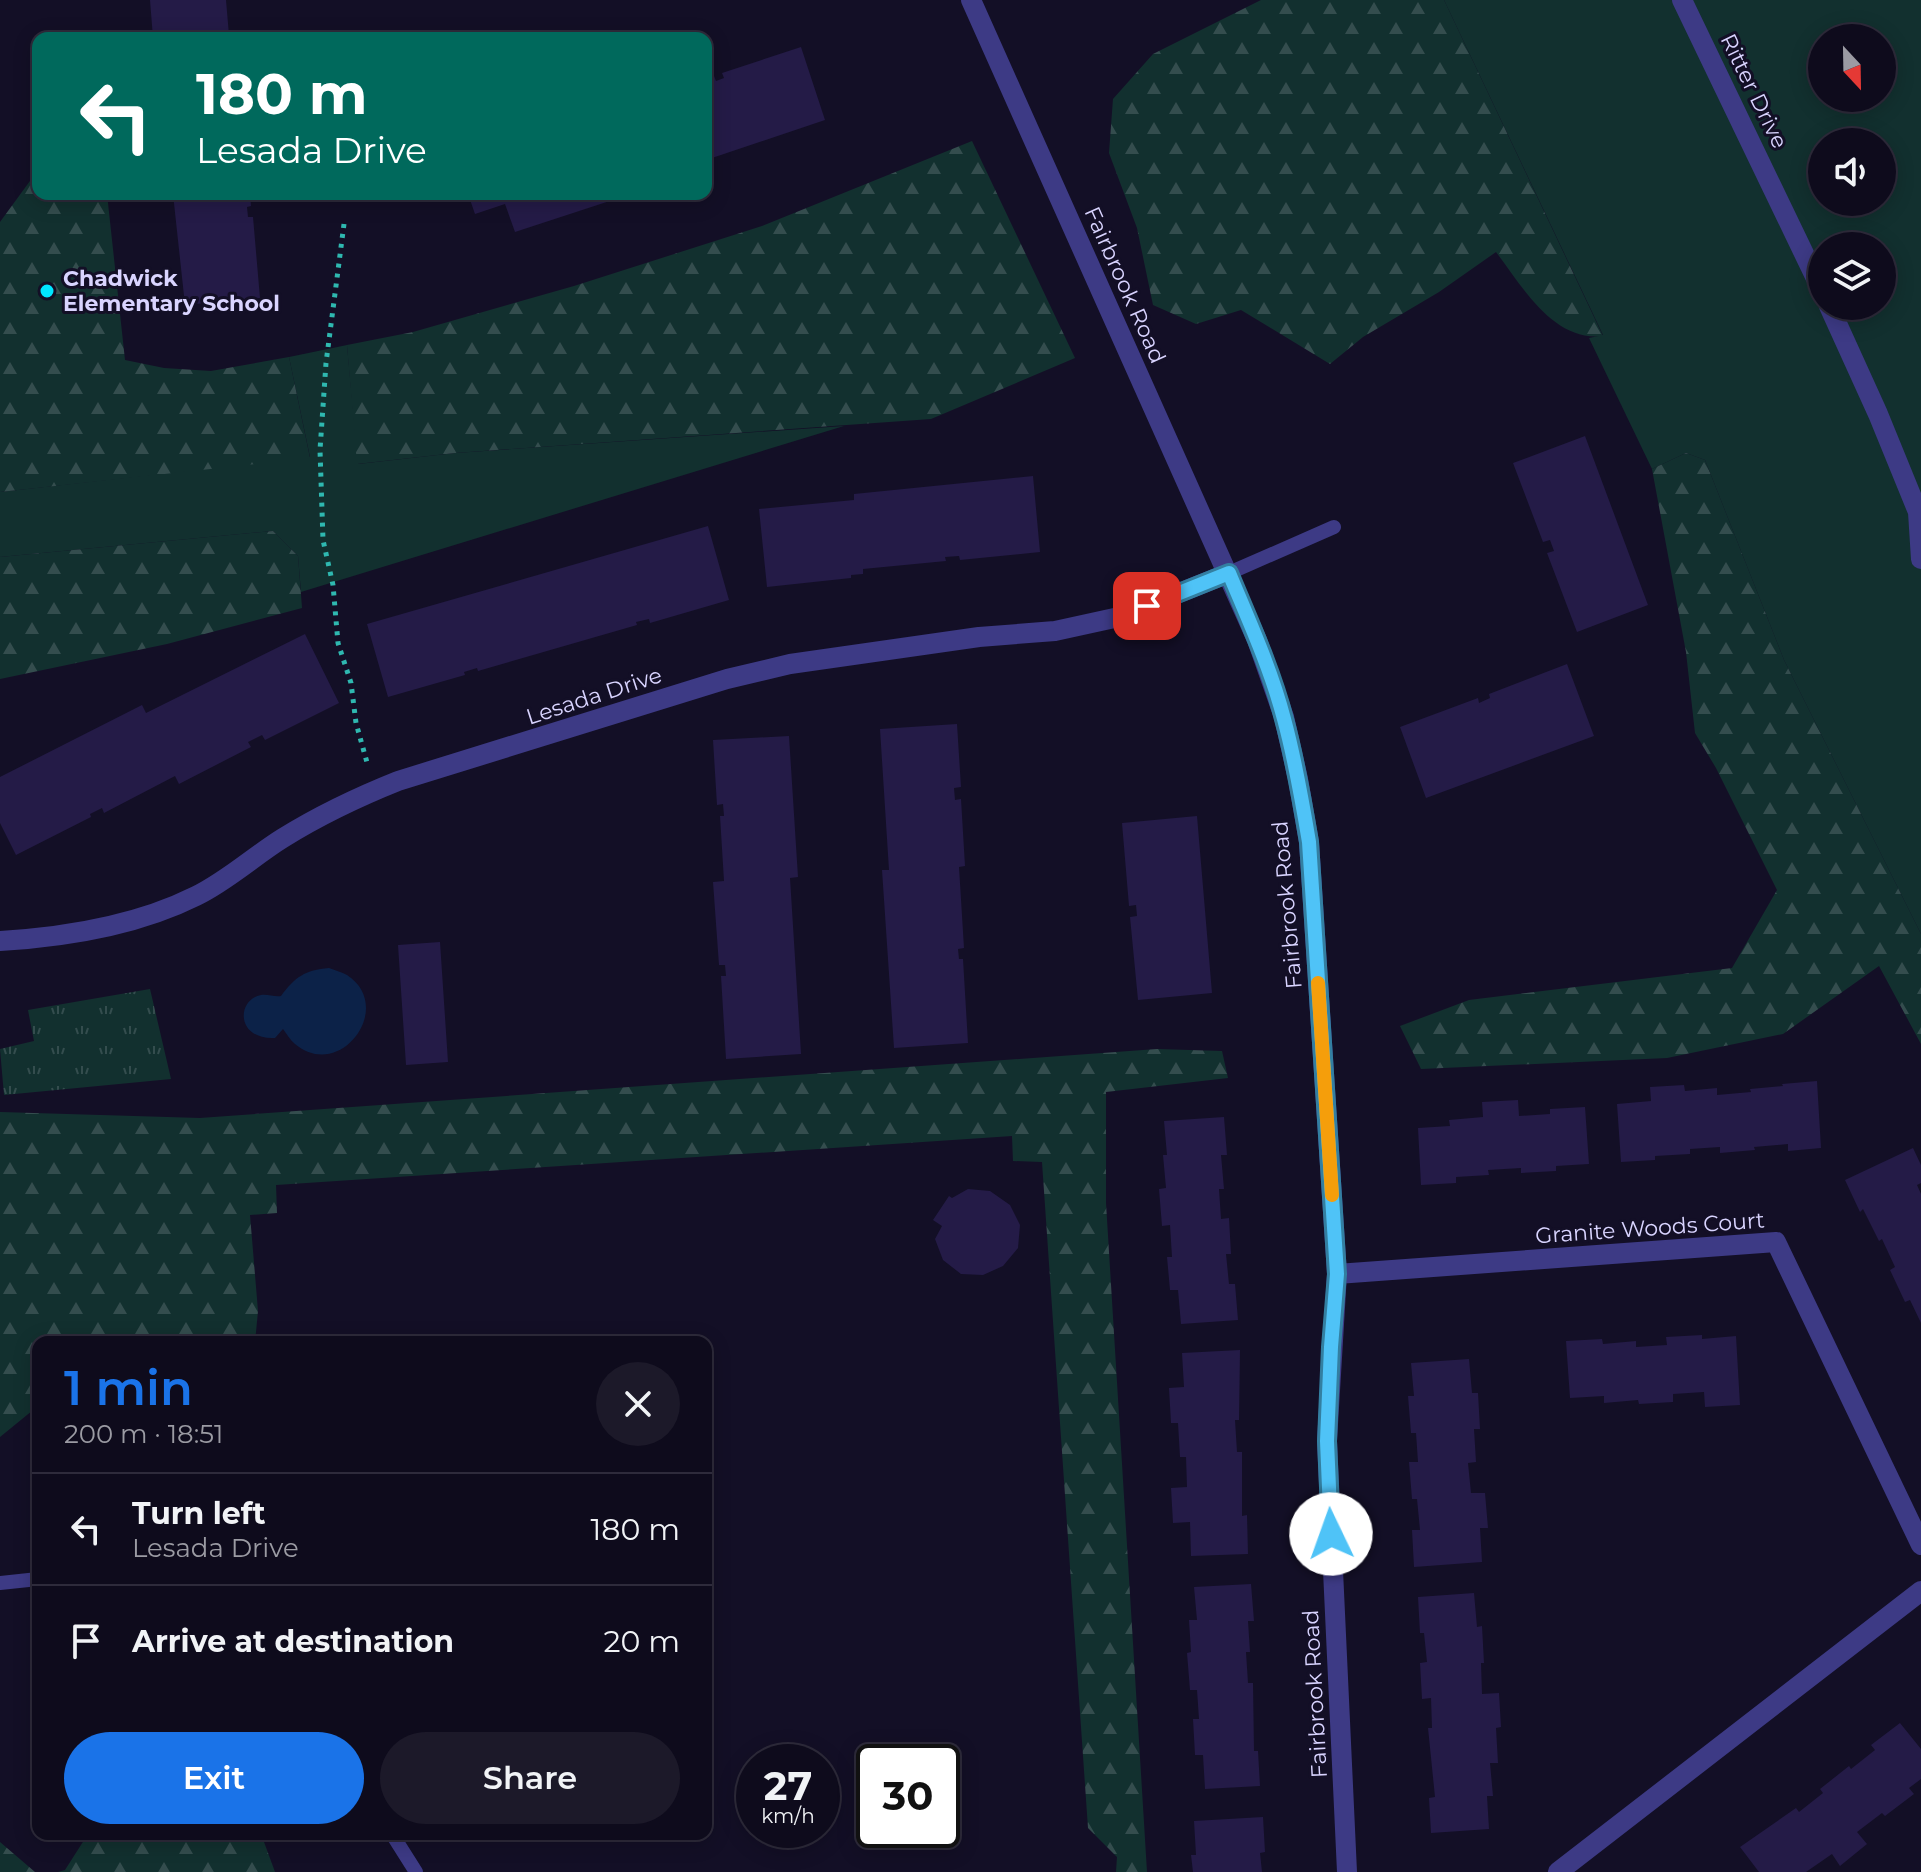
<!DOCTYPE html>
<meta charset="utf-8">
<style>
body{margin:0;font-family:Montserrat,sans-serif;background:#1c1929;color:#f1f3f6;height:100vh;display:flex;flex-direction:column;font-size:30px;white-space:nowrap}
*{box-sizing:border-box;margin:0}
p{font-size:26px;color:#9b9ba3}
.icon{flex:none;width:44px;height:44px;fill:none;stroke:currentColor;stroke-width:2;stroke-linecap:round;stroke-linejoin:round}
.map{position:relative;flex:1;overflow:hidden}
.sheet{position:absolute;left:32px;top:1336px;width:680px;height:504px;display:flex;flex-direction:column;background:#0e0b1c;border-radius:16px;box-shadow:0 4px 20px #0003,0 0 0 2px #2e2b3b}
.sheet>*{flex:none}
.top-card{position:absolute;left:32px;top:32px;width:680px;height:168px;border-radius:16px;box-shadow:0 4px 20px #0003,0 0 0 2px #2e2b3b;background:#00695c;color:#fff;overflow:hidden}
.needle{width:52px;rotate:158deg}
.fabs{position:absolute;left:1808px;top:24px;display:grid;gap:16px}
.fabs a{display:grid;place-items:center;width:88px;height:88px;border-radius:50%;background:#0e0b1c;box-shadow:0 4px 20px #0003,0 0 0 2px #2e2b3b;font-size:40px}
.speed{position:absolute;left:736px;top:1744px;display:flex;gap:16px;font-size:40px;font-weight:700;text-align:center}
.speed>*{display:grid;place-content:center;width:104px;height:104px;border-radius:50%;background:#0e0b1c;box-shadow:0 4px 20px #0003,0 0 0 2px #2e2b3b;line-height:1}
.speed small{font-size:20px;font-weight:400}
.speed .limit{border:4px solid #111;border-radius:12px;background:#fff;color:#111}
.pin{position:absolute;display:grid;place-items:center;width:68px;height:68px;color:#fff;margin:-34px;border-radius:16px;box-shadow:0 4px 12px #0006}
.me{position:absolute;width:88px;margin:-44px;rotate:357deg;stroke-linejoin:round;filter:drop-shadow(0 0 6px #0008)}
.turn{display:flex;align-items:center;gap:28px;height:168px;padding:0 32px;font-size:36px}
.turn .icon{width:104px;height:104px;stroke-width:2.5}
.turn b{display:block;font-size:56px;line-height:68px}
.round{display:grid;place-items:center;flex:none;width:84px;height:84px;border-radius:42px;background:#1c1929}
.headline{display:flex;align-items:center;justify-content:space-between;height:136px;padding:0 32px}
h1{font-size:48px;font-weight:600;line-height:60px;color:#1a73e8}
.action{display:flex;gap:16px;margin-top:auto;padding:16px 32px}
.action a{flex:1;height:92px;border-radius:48px;background:#1a73e8;color:#fff;font-size:32px;font-weight:600;line-height:92px;text-align:center}
.action a+a{background:#1c1929;color:#f1f3f6}
ul{padding:0;list-style:none}
li{display:flex;align-items:center;gap:24px;height:112px;padding:0 32px;border-top:2px solid #2e2b3b}
li div{flex:1}
li b{display:block;font-size:30px}
li em{font-style:normal}
.map>svg:first-child{display:block}
.grass{fill:#12302f;fill-rule:evenodd}
.forest{fill:url(#forest-firs)}
.park{fill:url(#park-tufts)}
.water{fill:#0c2248}
.building{fill:#241b47}
.lines{fill:none;stroke-linecap:round;stroke-linejoin:round}
.path{stroke:#2fb8b0;stroke-width:5;stroke-dasharray:4 6;stroke-linecap:butt}
.lane{stroke:#3d3a85;stroke-width:14}
.street{stroke:#3d3a85;stroke-width:20}
.route-casing{stroke:#337fa1;stroke-width:20}
.route{stroke:#4fc3f7;stroke-width:14}
.slow{stroke:#f59e0b;stroke-width:14}
.poi-dot{fill:#00e5ff;stroke:#130f26;stroke-width:3}
.labels{text-anchor:middle;dominant-baseline:central;stroke-width:6;stroke-linejoin:round;paint-order:stroke}
.street-label{font-size:22px;fill:#d9d4ff;stroke:#130f26}
.poi-label{font-size:22px;font-weight:bold;fill:#d9d4ff;stroke:#130f26;text-anchor:start}
</style>
<div class="map">
<svg width="1921" height="1872" viewBox="0 0 1921 1872">
<defs>
<pattern id="forest-firs" width="22" height="20" patternUnits="userSpaceOnUse" patternTransform="scale(2)"><rect width="22" height="20" fill="#12302f"/><path d="M5 1l3.5 6h-7zM16 11l3.5 6h-7z" fill="#344d4e"/></pattern>
<pattern id="park-tufts" width="24" height="20" patternUnits="userSpaceOnUse" patternTransform="scale(2)"><rect width="24" height="20" fill="#12302f"/><path d="M3 7l-1-3M5 7V3M7 7l1-3M15 17l-1-3M17 17v-4M19 17l1-3" fill="none" stroke="#344d4e"/></pattern>
</defs>
<rect width="100%" height="100%" fill="#130f26"/>
<path class="grass" d="M1444,0H1921V934L1784,660L1705,460L1686,453L1652,469L1589,338L1603,335ZM1822,38H1882V98H1822ZM1822,142H1882V202H1822ZM1822,246H1882V306H1822Z
M347,345L358,464L455,453L844,426L301,592L298,556L273,531L0,557V492L310,457L289,357Z"/>
<path class="forest" d="M1261,0H1444L1603,336C1553,342 1522,286 1496,252L1439,292L1363,337L1330,364L1241,310L1196,324L1153,305L1137,228L1109,153L1113,99L1153,54Z
M972,141L1075,358L931,419L455,453L357,464L347,345L413,332L574,286L762,226Z
M38,170V194H107L125,360L164,368L211,371L289,357L310,458L0,492V222Z
M1686,453L1705,460L1784,660L1921,934V1044L1879,966L1783,1034L1667,1058L1421,1069L1400,1026L1469,1000L1732,968L1777,890L1716,768L1695,733L1686,652L1652,469Z
M273,531L298,556L302,608L167,644L0,679V557Z
M1157,1049L1222,1051L1228,1078L1106,1092V1203L1147,1872H1116L1117,1857L1088,1828L1042,1162L1013,1161L1012,1136L276,1185L277,1213L250,1215L258,1311L255,1342H38V1406L0,1437V1112L200,1118Z
M88,1834H264V1842L275,1872H58L65,1870Z
M0,1842L35,1872H0Z"/>
<path class="park" d="M150,989L171,1079L4,1095L0,1049L34,1041L28,1010Z"/>
<path class="water" d="M329,968C334,970 342,972 347,975C396,1007 340,1082 295,1044C290,1040 287,1034 283,1029L275,1038C236,1040 236,1000 261,995C267,994 275,997 281,996C295,977 305,970 329,968Z"/>
<path class="building" d="M150,0H226L229,35L224,36V38H153Z
M801,47L825,120L706,160V79L714,76L716,81L724,78L722,73Z
M173,194H250L251,206L247,207L248,217H253L260,298L185,305Z
M468,194H628V195L515,232L505,204L475,214Z
M1585,436L1648,605L1577,632L1547,553L1554,551L1550,540L1543,542L1513,463Z
M1033,476L1040,552L960,560L959,556L945,557L946,561L863,569V574L851,575V578L767,587L759,509L854,500V494Z
M708,526L729,600L650,623L649,619L636,622L637,625L478,671L477,668L464,672L465,675L388,697L367,624Z
M305,634L339,703L265,740L262,735L248,742L251,747L179,784L175,776L104,813L102,808L90,814L91,817L16,855L0,823V777L142,705L146,713Z
M1567,664L1594,736L1426,798L1400,727L1478,698L1479,703L1490,698L1489,694Z
M957,724L961,787L954,788L955,800L961,799L965,866L959,867L964,948L958,949L959,959H963L968,1043L894,1048L882,870H889L880,729Z
M789,736L798,877L790,878L801,1054L726,1059L721,976H726L725,965H719L713,882L724,881L720,816H724L723,804L717,805L713,740Z
M1197,816L1212,993L1138,1000L1130,917L1137,916L1136,905L1129,906L1122,823Z
M440,942L448,1062L406,1065L398,945Z
M1817,1081L1821,1148L1788,1151V1144L1754,1147L1755,1150L1720,1153V1147L1690,1149V1154L1655,1156V1160L1621,1162L1617,1104L1651,1101L1650,1087L1684,1085L1685,1091L1717,1088V1095L1751,1092L1750,1089L1783,1086L1782,1084Z
M1518,1100L1519,1116L1550,1114V1109L1585,1107L1589,1164L1556,1166V1171L1521,1173V1168L1488,1170L1489,1175L1456,1177V1183L1421,1185L1418,1128L1450,1126L1449,1120L1483,1117L1482,1102Z
M1224,1117L1227,1155H1221L1224,1189H1219L1221,1219L1229,1218L1231,1254H1226L1229,1284H1235L1238,1320L1181,1324L1178,1290H1170L1167,1257H1172L1170,1225L1162,1226L1159,1189L1166,1188L1163,1155H1167L1164,1121Z
M1913,1148L1921,1165V1183L1917,1185L1921,1194V1323L1910,1300L1905,1302L1890,1270L1895,1267L1882,1239L1879,1241L1863,1209L1860,1212L1845,1180Z
M968,1189L990,1191L1010,1205L1020,1225L1018,1248L1003,1266L983,1275L961,1274L943,1260L935,1239L942,1226L933,1220L949,1196L952,1198Z
M1702,1335V1339L1736,1336L1740,1405L1705,1407L1704,1392L1673,1394V1402L1639,1404L1638,1400L1604,1403V1396L1570,1398L1566,1341L1602,1339L1603,1344L1636,1341V1347L1667,1345L1666,1337Z
M1240,1350L1239,1420H1235L1237,1452H1242V1516L1247,1515L1248,1554L1191,1556L1190,1522L1173,1523L1171,1488L1187,1487L1186,1457H1180L1178,1423H1171L1169,1388L1184,1387L1182,1353Z
M1469,1359L1472,1393H1478L1480,1429H1474L1476,1462L1468,1463L1471,1493H1485L1488,1528H1480L1482,1562L1414,1567L1412,1530H1420L1417,1499H1412L1409,1462H1418L1416,1433H1411L1408,1396H1414L1411,1363Z
M1251,1584L1254,1621H1248L1250,1652H1246L1248,1683H1253L1254,1751H1258L1260,1786L1205,1789L1203,1755H1195L1193,1719H1199L1197,1690H1190L1187,1653L1191,1652L1189,1620H1197L1194,1587Z
M1474,1593L1477,1627L1482,1626L1484,1663H1481L1482,1694L1499,1693L1501,1727L1496,1728L1498,1763H1490L1493,1796H1487L1489,1829L1431,1833L1429,1798L1435,1797L1428,1728H1432L1431,1698L1422,1699L1420,1663L1427,1662L1424,1633H1420L1418,1597Z
M1900,1723L1921,1749V1779L1909,1788L1914,1794L1885,1816L1882,1813L1857,1832L1867,1844L1840,1866L1832,1854L1806,1872H1759L1740,1847L1796,1808L1799,1812L1823,1793L1820,1789L1849,1766L1851,1769L1875,1750L1871,1745Z
M1263,1817L1265,1852L1260,1853L1262,1872H1193L1191,1855H1196L1194,1821Z"/>
<g class="lines">
<path class="path" d="M344,224L326,363L320,450L323,540L333,585L338,643L351,683L356,723L368,766"/>
<path class="lane" d="M1229,573L1334,527
M0,1583L38,1579
M392,1834L416,1872"/>
<path class="street" d="M971,0L1257,640L1284,717L1298,779L1309,842L1337,1274L1327,1441L1347,1872
M1682,0L1822,291
M1829,306L1878,414L1918,512L1921,559
M0,941C67,937 136,926 196,896C227,881 254,856 283,838C320,815 358,797 398,781L727,679L790,664L979,637L1055,631L1119,617L1229,573
M1337,1274L1776,1242L1921,1545
M1558,1872L1921,1591"/>
</g>
<g class="lines">
<defs>
<path id="route" d="M1147,606L1229,573C1249,621 1271,669 1284,719C1295,759 1302,800 1309,842L1337,1274L1331,1347L1327,1441L1331,1534"/>
</defs>
<use href="#route" class="route-casing"/>
<use href="#route" class="route"/>
<path class="slow" d="M1318,983L1332,1195"/>
</g>
<circle class="poi-dot" cx="47" cy="291" r="8"/>
<g class="labels">
<g class="street-label">
<text transform="translate(1754 91) rotate(64)">Ritter Drive</text>
<text transform="translate(1125 285) rotate(66)">Fairbrook Road</text>
<text transform="translate(594 696) rotate(-18)">Lesada Drive</text>
<text transform="translate(1287 905) rotate(-95)">Fairbrook Road</text>
<text transform="translate(1650 1228) rotate(-4)">Granite Woods Court</text>
<text transform="translate(1315 1694) rotate(-93)">Fairbrook Road</text>
</g>
<g class="poi-label">
<text x="63" y="278">Chadwick<tspan x="63" dy="25">Elementary School</tspan></text>
</g>
</g>
</svg>
<div class="fabs">
<a><svg class="needle" viewBox="-14 -14 28 28"><path d="M0-13l5 13h-10z" fill="#e53935"/><path d="M0 13l5-13h-10z" fill="#9b9ba3"/></svg></a>
<a><svg class="icon" aria-label="sound" viewBox="0 0 24 24"><path d="M4 9h4l5-4v14l-5-4H4zM17 9q2 3 0 6"/></svg></a>
<a><svg class="icon" aria-label="layers" viewBox="0 0 24 24"><path d="M12 4l9 5-9 5-9-5zM3 14l9 5 9-5"/></svg></a>
</div>
<div class="speed"><div>27<small>km/h</small></div><div class="limit">30</div></div>
<div class="pin" style="left:1147px;top:606px;background:#d93025"><svg class="icon" aria-label="arrive" viewBox="0 0 24 24"><path d="M6 21V4h12l-3 4 3 4H6"/></svg></div>
<svg class="me" style="left:1331px;top:1534px" viewBox="-20 -20 40 40"><circle r="19" fill="#fff"/><path d="M0-13L10 11 0 6-10 11z" fill="#4fc3f7"/></svg>
<div class="top-card">
<div class="turn"><svg class="icon" aria-label="left" viewBox="0 0 24 24"><path d="M17 20v-9H6M10 6l-5 5 5 5"/></svg><div><b>180 m</b>Lesada Drive</div></div>
</div>
<section class="sheet">
<div class="headline"><div><h1>1 min</h1><p>200 m · 18:51</p></div><a class="round"><svg class="icon" aria-label="close" viewBox="0 0 24 24"><path d="M6 6l12 12M18 6L6 18"/></svg></a></div>
<ul>
<li><svg class="icon" aria-label="left" viewBox="0 0 24 24"><path d="M17 20v-9H6M10 6l-5 5 5 5"/></svg><div><b>Turn left</b><p>Lesada Drive</p></div><em>180 m</em></li>
<li><svg class="icon" aria-label="arrive" viewBox="0 0 24 24"><path d="M6 21V4h12l-3 4 3 4H6"/></svg><div><b>Arrive at destination</b></div><em>20 m</em></li>
</ul>
<div class="action"><a>Exit</a><a>Share</a></div>
</section>
</div>
